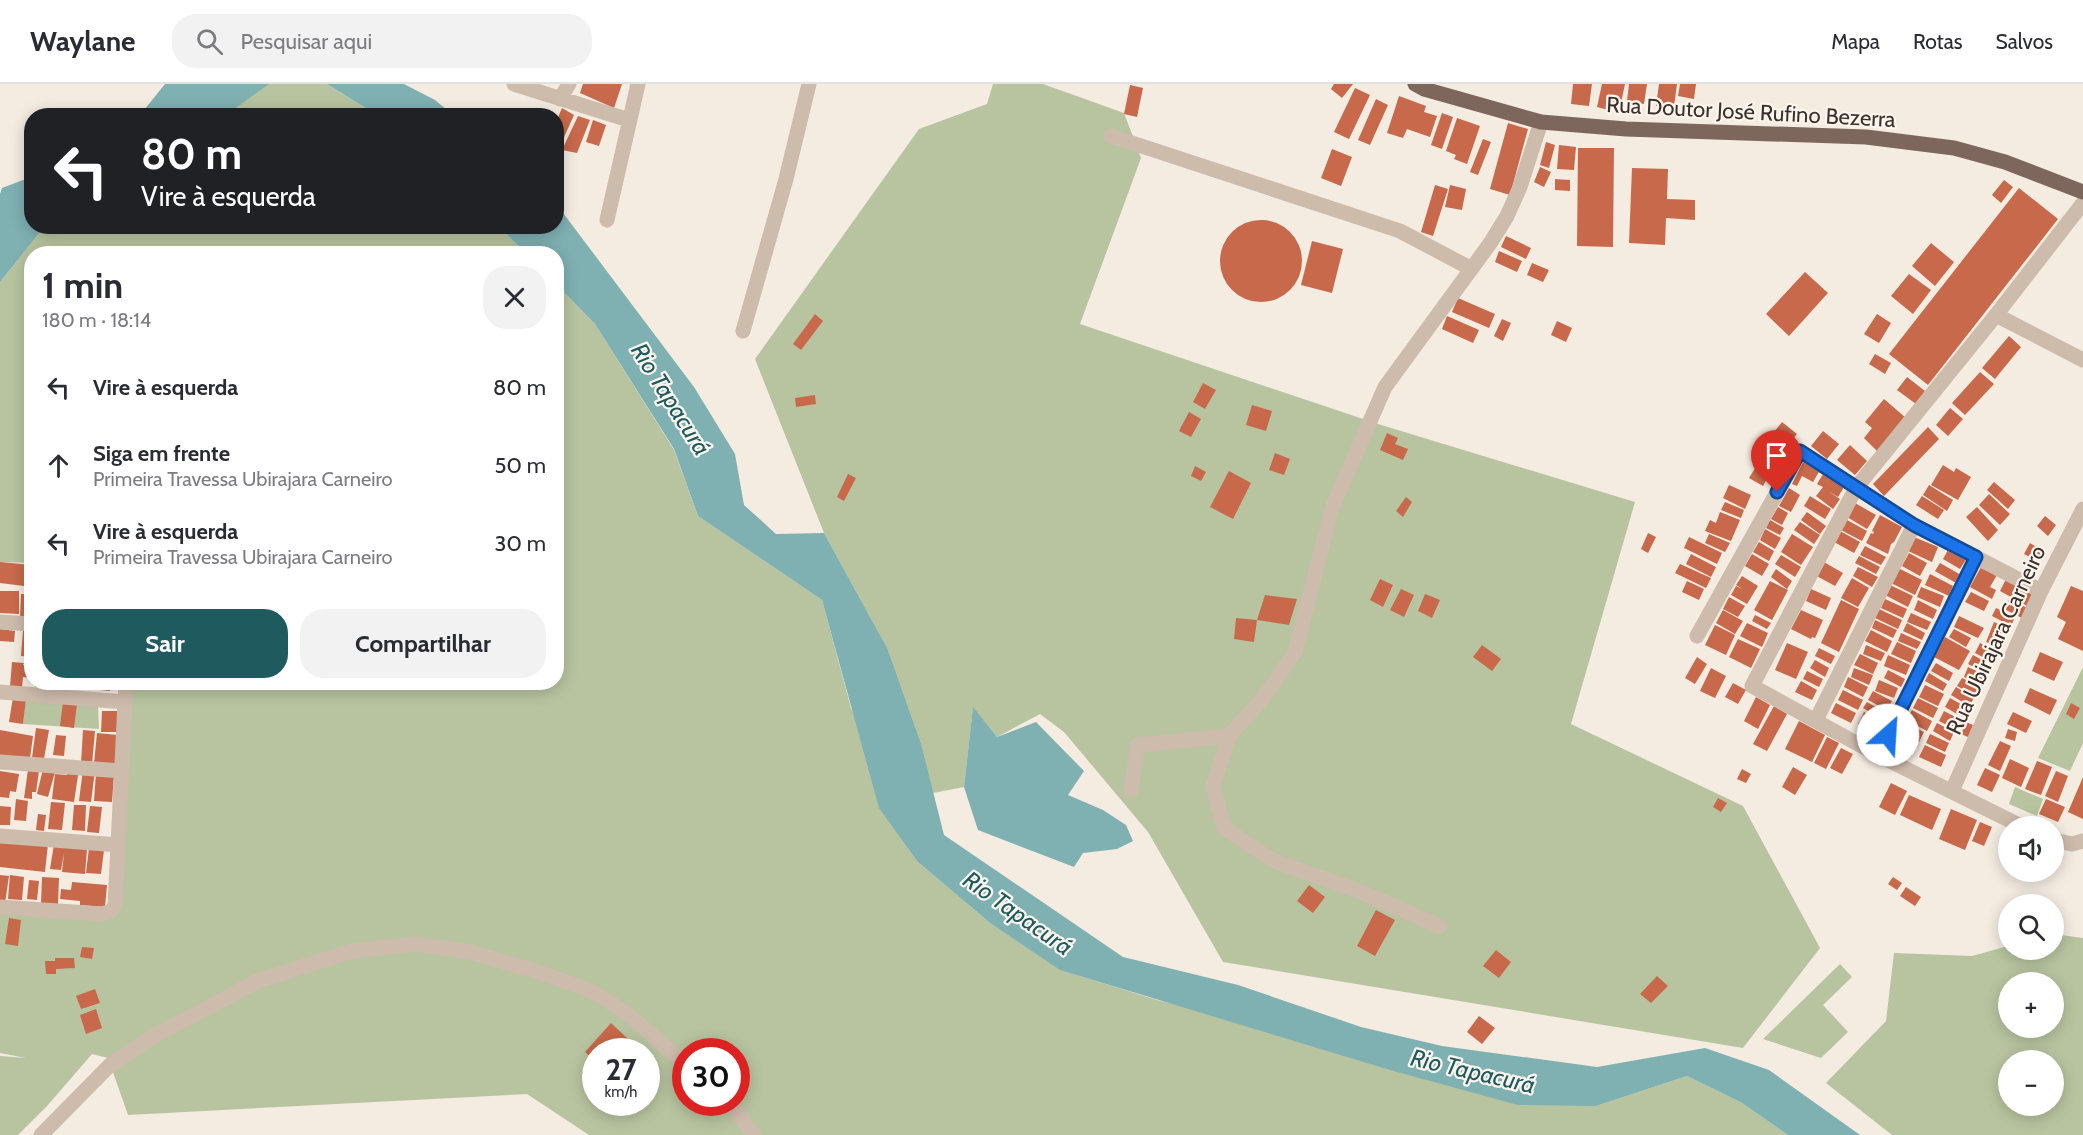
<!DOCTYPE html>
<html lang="pt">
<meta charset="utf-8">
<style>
body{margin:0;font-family:Cabin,sans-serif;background:#f2f2f3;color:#2b2b33;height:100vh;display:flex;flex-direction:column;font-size:22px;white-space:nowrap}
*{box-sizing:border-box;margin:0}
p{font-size:20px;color:#7c7c81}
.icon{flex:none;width:33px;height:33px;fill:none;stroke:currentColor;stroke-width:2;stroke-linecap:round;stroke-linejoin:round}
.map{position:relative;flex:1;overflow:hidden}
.drawer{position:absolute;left:24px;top:162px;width:540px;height:444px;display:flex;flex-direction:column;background:#fff;border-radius:24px;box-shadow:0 3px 15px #0003}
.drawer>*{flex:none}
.top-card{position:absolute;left:24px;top:24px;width:540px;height:126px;border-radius:24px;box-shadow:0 3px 15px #0003;background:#202124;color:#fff;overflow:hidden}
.controls{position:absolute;left:1998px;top:732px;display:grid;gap:12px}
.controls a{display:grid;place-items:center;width:66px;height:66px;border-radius:50%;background:#fff;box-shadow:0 3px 15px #0003;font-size:30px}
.speed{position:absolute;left:582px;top:954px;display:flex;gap:12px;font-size:30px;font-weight:700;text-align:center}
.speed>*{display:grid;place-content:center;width:78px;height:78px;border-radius:50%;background:#fff;box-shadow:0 3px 15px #0003;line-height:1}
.speed small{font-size:15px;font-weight:400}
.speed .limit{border:9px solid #d22;background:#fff;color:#111}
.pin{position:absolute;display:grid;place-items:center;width:51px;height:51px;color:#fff;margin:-62px -26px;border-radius:50% 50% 50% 0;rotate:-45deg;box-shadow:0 0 6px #0007}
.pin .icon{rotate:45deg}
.me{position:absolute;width:66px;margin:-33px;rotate:26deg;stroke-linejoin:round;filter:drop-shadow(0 0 4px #0008)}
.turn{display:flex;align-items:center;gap:21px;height:126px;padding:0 18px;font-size:27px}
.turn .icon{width:78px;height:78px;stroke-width:2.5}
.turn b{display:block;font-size:42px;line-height:51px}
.round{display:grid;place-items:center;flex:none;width:63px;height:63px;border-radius:24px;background:#f2f2f3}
.head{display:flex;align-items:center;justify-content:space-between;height:102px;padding:0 18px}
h1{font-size:36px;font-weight:700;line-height:45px}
.primary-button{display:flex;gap:12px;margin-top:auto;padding:12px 18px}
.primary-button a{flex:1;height:69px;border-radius:24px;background:#1f5a5e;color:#fff;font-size:24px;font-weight:700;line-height:69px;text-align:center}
.primary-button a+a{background:#f2f2f3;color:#2b2b33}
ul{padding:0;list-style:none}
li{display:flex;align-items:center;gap:18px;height:78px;padding:0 18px}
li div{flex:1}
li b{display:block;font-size:22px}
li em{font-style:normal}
header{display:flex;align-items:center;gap:36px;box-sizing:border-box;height:84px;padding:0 30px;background:#fff;border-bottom:2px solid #e1e1e2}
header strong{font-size:28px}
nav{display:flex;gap:33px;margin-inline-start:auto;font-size:21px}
.search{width:420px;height:54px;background:#f2f2f3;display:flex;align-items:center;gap:15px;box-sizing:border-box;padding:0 21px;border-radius:24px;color:#7c7c81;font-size:22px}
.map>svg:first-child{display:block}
.green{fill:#b8c4a0;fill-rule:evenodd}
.water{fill:#7fb0b2}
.building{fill:#c8694b}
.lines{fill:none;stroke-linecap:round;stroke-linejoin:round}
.minor{stroke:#cdbbac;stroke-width:15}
.major{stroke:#7d675c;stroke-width:15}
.route-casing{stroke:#114b97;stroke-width:15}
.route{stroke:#1a73e8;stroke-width:10}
.labels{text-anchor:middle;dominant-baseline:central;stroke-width:4.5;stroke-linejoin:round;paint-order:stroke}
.street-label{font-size:22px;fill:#3b302b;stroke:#fbf5ee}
.water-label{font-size:24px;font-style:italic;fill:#1f5a5e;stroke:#fbf5ee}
</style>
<header>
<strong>Waylane</strong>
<div class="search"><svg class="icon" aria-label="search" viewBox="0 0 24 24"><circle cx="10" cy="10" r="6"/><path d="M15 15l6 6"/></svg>Pesquisar aqui</div>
<nav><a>Mapa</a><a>Rotas</a><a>Salvos</a></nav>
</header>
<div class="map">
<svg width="2083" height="1051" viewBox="0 0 2083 1051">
<rect width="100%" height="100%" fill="#f4ebe1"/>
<path class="green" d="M266,0H327L377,31L218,32Z
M993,0H1043L1124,29L1141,74L1080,240L1378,340L1635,418L1571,640L1743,722L1820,864L1743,964L1223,878L1148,748L1064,648L1040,630L997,653L973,624L964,703L933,709L884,559L824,449L755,275L919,45L987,20Z
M48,143H499L526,169L32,170L31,479L0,478V198L41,147Z
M557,201L595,240L674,366L698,432L822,516L851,624L918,778L990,839L1061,886L1157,916L1596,1022L1687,992L1742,1019L1788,1051H589L527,1010L128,1031L108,974L92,970L47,1022L18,1051H0V972L26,974L0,969V829L111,833L133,599L556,598ZM596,968H646V1018H596ZM686,968H736V1018H686Z
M2083,583V659L2070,687L2038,674Z
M26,616L98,621L99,645L23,640Z
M2015,703L2043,715L2037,732L2009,720Z
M2054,850L2083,854V1051H1892L1826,999L1886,937L1894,869L1972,872L2008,862V866H2054ZM2008,898H2054V944H2008ZM2008,976H2054V1022H2008Z
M1840,880L1852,893L1823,921L1848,948L1821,974L1763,955Z"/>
<path class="water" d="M165,0H269L226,31H140Z
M327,0H404L435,16L453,31H377Z
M31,93L32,142L50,143L41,147L0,198V110L2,104Z
M557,121L694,303L735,370L744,421L776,450L824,449L887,564L921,660L944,751L1123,873L1238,901L1361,943L1442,962L1597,983L1705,964L1769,986L1860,1051H1788L1742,1019L1687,992L1596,1022L1518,1021L1390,986L1060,886L990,839L918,778L879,724L822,516L698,432L674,365L595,240L557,201L556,170L526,169L499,143L556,142Z
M973,623L997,653L1036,638L1084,687L1068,711L1103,726L1126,741L1133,757L1117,765L1083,769L1074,783L978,746L964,703Z"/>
<path class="building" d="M583,0H622L614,24L580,9Z
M1334,0H1353L1342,14L1331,5Z
M1573,0H1592L1589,22L1571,20Z
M1602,0H1625L1621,19L1610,17L1608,26L1597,23Z
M1629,0H1647L1644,20L1627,17Z
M1659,0H1677L1674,23L1656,22Z
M1680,0H1696L1694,15L1678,12Z
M1130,1L1143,4L1137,33L1124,30Z
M1355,4L1370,11L1349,55L1334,48Z
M1399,12L1426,22L1424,28L1437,32L1430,53L1407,45L1403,54L1387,49Z
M1376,15L1388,21L1370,61L1358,56Z
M562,24L574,31L556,71V38Z
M1442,29L1453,33L1442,65L1431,61Z
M578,32L590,36L577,69L562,66Z
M1457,34L1480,42L1467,80L1454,75L1456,71L1446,67Z
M593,36L606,41L599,62L586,58Z
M1508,39L1528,45L1510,111L1490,105Z
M1483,55L1491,58L1478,91L1470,88Z
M1546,58L1555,61L1549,84L1540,81Z
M1559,61L1576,63L1574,86L1557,85Z
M1578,64H1614L1613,163L1577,162Z
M1332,65L1352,73L1341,102L1321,94Z
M1540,83L1551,88L1544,103L1534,98Z
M1632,84L1668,85L1667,115L1695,116V136L1666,134L1665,161L1629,159Z
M1555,95L1570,96V107L1555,106Z
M2004,96L2013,103L2001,119L1992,111Z
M1435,101L1448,105L1433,152L1421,148Z
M1450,101L1466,105L1462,126L1445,123Z
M2019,104L2058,135L1928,301L1889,270Z
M1220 177a41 41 0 1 1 82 0a41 41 0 1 1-82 0Z
M1506,152L1531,164L1526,175L1501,163Z
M1312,157L1343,165L1332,209L1301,201Z
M1931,159L1954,178L1935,202L1912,182Z
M1499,167L1522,177L1517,188L1495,178Z
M1532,179L1549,186L1543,198L1527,191Z
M1805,188L1828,209L1789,252L1766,230Z
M1909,190L1931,206L1913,230L1891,212Z
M1458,214L1495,230L1489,244L1452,228Z
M815,230L823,237L801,266L793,260Z
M1877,230L1891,239L1879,259L1864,250Z
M1447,232L1479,246L1473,259L1442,245Z
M1502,235L1511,239L1503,257L1494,252Z
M1557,237L1572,244L1566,258L1551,251Z
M2009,252L2021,263L1995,295L1982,284Z
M1875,270L1891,279L1885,290L1869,280Z
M1980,288L1994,300L1965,331L1952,319Z
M1907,293L1925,307L1916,320L1897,306Z
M1203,299L1216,306L1205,325L1193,318Z
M815,311L816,320L796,323L795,314Z
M1884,315L1906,334L1877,367L1864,354L1872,344L1865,338Z
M1252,321L1272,327L1266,347L1246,341Z
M1950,324L1963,335L1948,352L1936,341Z
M1189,328L1201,335L1191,353L1179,347Z
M1782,338L1797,350L1788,360L1774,348Z
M1928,343L1939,355L1884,412L1873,400Z
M1823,347L1839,360L1827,375L1811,362Z
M1387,349L1398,354L1395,360L1408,365L1403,376L1380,366Z
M1775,354L1787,365L1781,371L1769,360Z
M1850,361L1867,377L1855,391L1837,376Z
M1275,369L1290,375L1284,391L1269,386Z
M1760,371L1775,381L1771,387L1757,378Z
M1803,378L1820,386L1813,398L1802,392L1797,402L1792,400Z
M1757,381L1770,389L1763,402L1749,394Z
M1943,381L1954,388L1956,384L1971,393L1958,416L1931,401Z
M1195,382L1206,388L1201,397L1191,392Z
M1229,387L1251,399L1233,435L1210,423Z
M848,390L856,394L844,417L837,413Z
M1823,390L1844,403L1838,413L1828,407L1840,415L1833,425L1816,412L1823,403L1817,400Z
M1994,398L2015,416L2008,425L1987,406Z
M1729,401L1751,411L1745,425L1723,414Z
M1929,401L1953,416L1947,427L1923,411Z
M1789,404L1800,411L1791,428L1779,422Z
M1989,410L2010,430L2000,441L1979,421Z
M1810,412L1831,425L1825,435L1804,422Z
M1922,412L1944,426L1938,435L1916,421Z
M1406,413L1412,418L1403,433L1396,427Z
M1725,418L1744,426L1741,434L1721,426Z
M1855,419L1876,431L1867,445L1847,433Z
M1778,423L1788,429L1782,441L1771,435Z
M1977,423L1998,446L1988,457L1966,433Z
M1720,428L1740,436L1731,457L1705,447L1710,436L1716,439Z
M1807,428L1826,442L1820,450L1801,436Z
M1880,431L1902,443L1894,458L1891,460L1888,470L1866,459L1871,449L1873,450L1874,448L1872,447Z
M2045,432L2056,441L2048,452L2037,442Z
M1770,436L1784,444L1780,451L1766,444Z
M1847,436L1867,447L1862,457L1841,446Z
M1800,438L1820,451L1814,460L1794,446Z
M1765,445L1781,454L1775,465L1760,456Z
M1840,447L1860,458L1854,469L1834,458Z
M1648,449L1656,453L1648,469L1641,465Z
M1709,450L1730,459L1725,468L1705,459Z
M1792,450L1813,463L1801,481L1781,468Z
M1689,453L1722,469L1717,480L1684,464Z
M1914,453L1938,463L1932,478L1908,467Z
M1759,458L1774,467L1769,477L1753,468Z
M2030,459L2045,468L2039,478L2024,470Z
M1865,462L1886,473L1881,481L1860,471Z
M1949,464L1967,474L1960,485L1943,475Z
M1909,469L1927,479L1920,492L1902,482Z
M1691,470L1716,483L1711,493L1686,480Z
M1752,470L1769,480L1762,492L1745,482Z
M1781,471L1801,483L1795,493L1775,480Z
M1859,472L1880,483L1876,490L1855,479Z
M1822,477L1843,489L1835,502L1815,491Z
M0,478L32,481V503L0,499Z
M1940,479L1961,491L1956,499L1935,487Z
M1680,480L1711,494L1706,504L1675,489Z
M1858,483L1878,493L1872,503L1853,492Z
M1981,483L1997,491L1990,503L1996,506L1992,515L1970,503Z
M1898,484L1922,496L1915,511L1891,499Z
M1776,485L1792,497L1787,505L1771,493Z
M1930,490L1953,502L1949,512L1925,501Z
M1742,492L1758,502L1747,520L1731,511L1736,502L1742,505L1736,501Z
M1852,494L1869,504L1858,523L1841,514Z
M1380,495L1393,501L1383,523L1370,516Z
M2006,495L2036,512L2029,523L2000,507Z
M1687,497L1704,505L1699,516L1682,508Z
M1770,497L1788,506L1772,536L1754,526Z
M1890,501L1913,512L1908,523L1885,511Z
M2071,502L2083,507V567L2058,555L2066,538L2057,533Z
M1921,503L1944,512L1940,523L1917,513Z
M1401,505L1414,511L1404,533L1390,526Z
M1811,505L1831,514L1826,526L1806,517Z
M0,507H19V530L0,529Z
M1971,508L1989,517L1984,527L1965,518Z
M21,510H32V534L20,533Z
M1425,510L1440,516L1432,534L1418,527Z
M1265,511L1297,515L1289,541L1257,536L1254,558L1234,555L1236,534L1257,536Z
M1729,513L1745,522L1738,533L1723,525Z
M1885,515L1907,525L1903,534L1881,524Z
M2009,515L2027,524L2022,534L2004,525Z
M1841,516L1859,525L1839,568L1821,559Z
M1918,516L1937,526L1933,535L1914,526Z
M1996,524L2015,533L2011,542L1992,532Z
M1879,525L1902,536L1898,545L1875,534Z
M1723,526L1743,537L1735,550L1716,539Z
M1801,526L1823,536L1815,554L1812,553L1811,555L1791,545Z
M1911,529L1931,538L1927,546L1907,538Z
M1755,531L1771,539L1767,545L1752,537Z
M1959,532L1984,544L1978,554L1954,543Z
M1875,536L1897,546L1893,554L1872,544Z
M1994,538L2008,544L2000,563L1986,558Z
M1747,539L1768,549L1762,563L1740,552Z
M1907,539L1925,549L1922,556L1903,547Z
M1715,541L1735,551L1726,571L1705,561Z
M0,545L15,547L14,558L0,557Z
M1954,545L1971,554L1966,563L1949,553Z
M23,546L32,547V573L21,572Z
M1871,546L1892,557L1887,568L1865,557Z
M1901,549L1921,558L1917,565L1898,557Z
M1945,553L1970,567L1959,586L1934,573Z
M1738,555L1760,565L1751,584L1729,573Z
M1897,558L1916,567L1911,579L1891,570Z
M1787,559L1808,568L1796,595L1775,586Z
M1980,559L1997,568L1992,578L1975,569Z
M1482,561L1501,575L1492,587L1473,573Z
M1866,561L1885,569L1881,577L1863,570Z
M1819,564L1835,572L1831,580L1815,572Z
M2040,568L2063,578L2054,597L2032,587Z
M1860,570L1878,579L1873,590L1854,581Z
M1888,571L1910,581L1906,591L1884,582Z
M1973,571L1991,581L1986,589L1968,580Z
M1697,573L1707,580L1695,600L1685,594Z
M1815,576L1829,584L1825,593L1810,584Z
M12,578L24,579L23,581L32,582V594L23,593L22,604L10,603Z
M1936,579L1953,589L1949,597L1931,587Z
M1968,583L1985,591L1981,601L1964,593Z
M1711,584L1726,592L1715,614L1700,607Z
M1854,584L1873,591L1869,601L1851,593Z
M1888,586L1905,595L1901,603L1884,594Z
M1807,587L1823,595L1819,603L1803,595Z
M1929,589L1947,600L1943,607L1925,597Z
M1848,593L1868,603L1863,613L1844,603Z
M1962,594L1980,603L1976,612L1957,602Z
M1879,596L1898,604L1894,614L1875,607Z
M1801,597L1817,606L1812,616L1795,608Z
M35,598H76L75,606L35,603Z
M100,598H122L121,604L110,603V607L99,606Z
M1733,599L1746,606L1738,620L1725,613Z
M1925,601L1944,610L1938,622L1919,613Z
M1956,603L1974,614L1969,622L1951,611Z
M2030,604L2057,616L2050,631L2024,618Z
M1843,606L1863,616L1858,626L1838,616Z
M1873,607L1892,617L1887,626L1868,616Z
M13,613L26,616L23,640L9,638Z
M1756,613L1770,621L1758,645L1744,637Z
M1918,614L1938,624L1933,634L1913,624Z
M1950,614L1968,624L1962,633L1945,623Z
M63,618L77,620L74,644L60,642Z
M1867,618L1886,629L1882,635L1863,624Z
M1836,619L1856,629L1851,639L1831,629Z
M2071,619L2080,624L2074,635L2066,630Z
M1774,622L1787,630L1767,667L1753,660Z
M1912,626L1932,637L1927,647L1906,636Z
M102,627H119L118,648H101Z
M1944,627L1961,636L1956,646L1939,637Z
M1864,628L1884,638L1878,650L1858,640Z
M2013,628L2032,637L2026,649L2007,640Z
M1799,637L1825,651L1812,678L1785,665Z
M1904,638L1924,648L1919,658L1899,649Z
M1966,638L1973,641L1968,653L1961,650Z
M1937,639L1954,648L1950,657L1933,647Z
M36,644L49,646L44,675L32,674Z
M2008,645L2017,648L2015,657L2005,654Z
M0,646L33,652L30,674L0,671Z
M83,646L95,647L92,680L81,679Z
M97,649L118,651L116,680H94Z
M1930,650L1949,659L1945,668L1926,659Z
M56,651L66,652L64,672L53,671Z
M1898,651L1917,660L1911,672L1892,663Z
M1827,653L1839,659L1826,685L1814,679Z
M2000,657L2011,662L2000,687L1988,681Z
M1925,661L1946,671L1941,683L1919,673Z
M1841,664L1853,670L1842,690L1830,684Z
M2010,675L2029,684L2021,703L2002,694Z
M2037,677L2052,683L2041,711L2025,705Z
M68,683L79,685L74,718L52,715L55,690L67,691Z
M1793,683L1807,691L1795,711L1782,703Z
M1985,684L2000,691L1992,708L1977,701Z
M43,685L55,688L48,713L37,710Z
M83,685L95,686L91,718L79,717Z
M1742,685L1751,690L1746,699L1737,695Z
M28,686L39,687L36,708H32V715L24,714Z
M0,687L19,690L16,708L10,707L9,714L0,713Z
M2056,687L2068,692L2058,718L2045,712Z
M96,689L114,691L112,718L94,717Z
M2083,693V735L2068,728Z
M1891,699L1907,707L1895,731L1879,723Z
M1909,711L1941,725L1932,746L1900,731Z
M1718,714L1727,719L1721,728L1713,723Z
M16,715L28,717L26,737L14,736Z
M2046,715L2065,723L2058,738L2039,730Z
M51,718L65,719L62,746L48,745Z
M74,721H86L85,747L72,746Z
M0,722L11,723L10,741H0Z
M90,722L102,723L99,749L87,748Z
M1951,725L1977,736L1965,766L1939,755Z
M38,730L46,731L44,747L36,746Z
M1980,738L1992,743L1984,762L1972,757Z
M0,757L48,760L45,788L0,783Z
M54,760L87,765L85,790L62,788L64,769L61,786L50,785Z
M89,764L104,766L101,790L86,789Z
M0,791L9,792L5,819L0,818Z
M10,791L24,793L22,816L8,815Z
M42,793L59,794L58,820L41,819Z
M1893,793L1902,799L1897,806L1888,800Z
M29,796L39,797L37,816L27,815Z
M72,798L107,801L105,823L80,821V817L60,815L61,805L71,806Z
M1309,801L1325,813L1313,829L1297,817Z
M1906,803L1921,813L1915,822L1900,812Z
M1376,826L1395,836L1375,872L1357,862Z
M9,834L21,836L18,862L5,860Z
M82,863L94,864L92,875L80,873Z
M1496,866L1511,878L1499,894L1483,882Z
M55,874H74L75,884L56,885V890H46L45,877H55Z
M1657,892L1668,902L1651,919L1640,910Z
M95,905L100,919L81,925L76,912Z
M96,925L102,944L86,950L80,931Z
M1479,932L1495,944L1482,960L1467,948Z
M611,939L642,968H596V978L585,968Z"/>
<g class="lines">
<path class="minor" d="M514,0L629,36
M560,15L569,0
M1111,52L1400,147L1470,184
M607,136L638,0
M1996,231L2083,276
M743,247L786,95L809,0
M0,538L32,540
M1697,552L1800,367L1914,441L2041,507
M0,608L125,618
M1816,636L1914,441
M1229,652L1213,702L1224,744L1274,777L1361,808L1439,842
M1878,671L1976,473
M0,678L122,687
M1131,706L1138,661L1229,652L1264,613L1295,568L1332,424L1385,303L1491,158L1507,132L1520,103L1541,38
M1952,707L2041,507L2083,425
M2021,742L1878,671L1752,602L1856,404L1996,231L2083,119
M0,752L119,761
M2054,756L2072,760L2083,757
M0,823L102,830L111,827L115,822L126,598
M729,1018L754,1051
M41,1051L110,981L154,952L258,897L352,867L415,860L470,868L535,887L592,907L628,930L686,981"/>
<path class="major" d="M1415,0L1424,5L1541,38L1626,45L1866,53L1954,64L2005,78L2083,108"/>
</g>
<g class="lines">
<defs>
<path id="route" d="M1777,408L1800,367L1914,441L1976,473L1888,651"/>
</defs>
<use href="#route" class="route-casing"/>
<use href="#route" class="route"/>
</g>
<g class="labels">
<g class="street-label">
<text transform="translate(1751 28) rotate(3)">Rua Doutor José Rufino Bezerra</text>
<text transform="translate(1996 556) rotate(-65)">Rua Ubirajara Carneiro</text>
</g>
<g class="water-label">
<text transform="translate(671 315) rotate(58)">Rio Tapacurá</text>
<text transform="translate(1018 829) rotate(35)">Rio Tapacurá</text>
<text transform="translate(1473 987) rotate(13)">Rio Tapacurá</text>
</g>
</g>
</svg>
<div class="controls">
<a><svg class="icon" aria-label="sound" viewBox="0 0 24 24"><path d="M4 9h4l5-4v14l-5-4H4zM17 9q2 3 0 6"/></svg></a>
<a><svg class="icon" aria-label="search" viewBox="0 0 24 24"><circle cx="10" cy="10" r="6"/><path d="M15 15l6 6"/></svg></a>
<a>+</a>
<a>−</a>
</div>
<div class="speed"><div>27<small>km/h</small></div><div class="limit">30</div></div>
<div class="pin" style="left:1777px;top:408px;background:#d93025"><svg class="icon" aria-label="arrive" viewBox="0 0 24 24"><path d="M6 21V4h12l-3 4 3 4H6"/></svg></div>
<svg class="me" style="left:1888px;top:651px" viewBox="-20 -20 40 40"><circle r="19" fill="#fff"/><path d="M0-13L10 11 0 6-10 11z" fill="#1a73e8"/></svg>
<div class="top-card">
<div class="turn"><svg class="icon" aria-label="left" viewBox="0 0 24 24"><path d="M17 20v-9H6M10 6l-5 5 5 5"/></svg><div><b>80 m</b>Vire à esquerda</div></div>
</div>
<section class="drawer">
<div class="head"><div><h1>1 min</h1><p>180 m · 18:14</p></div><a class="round"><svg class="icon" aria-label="close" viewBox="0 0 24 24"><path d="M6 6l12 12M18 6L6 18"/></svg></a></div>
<ul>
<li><svg class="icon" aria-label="left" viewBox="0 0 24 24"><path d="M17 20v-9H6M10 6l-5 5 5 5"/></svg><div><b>Vire à esquerda</b></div><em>80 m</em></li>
<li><svg class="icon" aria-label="ahead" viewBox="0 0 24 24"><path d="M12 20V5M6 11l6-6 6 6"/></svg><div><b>Siga em frente</b><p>Primeira Travessa Ubirajara Carneiro</p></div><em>50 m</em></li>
<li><svg class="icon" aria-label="left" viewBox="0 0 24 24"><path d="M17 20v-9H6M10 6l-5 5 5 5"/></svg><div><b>Vire à esquerda</b><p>Primeira Travessa Ubirajara Carneiro</p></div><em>30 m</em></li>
</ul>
<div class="primary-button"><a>Sair</a><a>Compartilhar</a></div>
</section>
</div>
